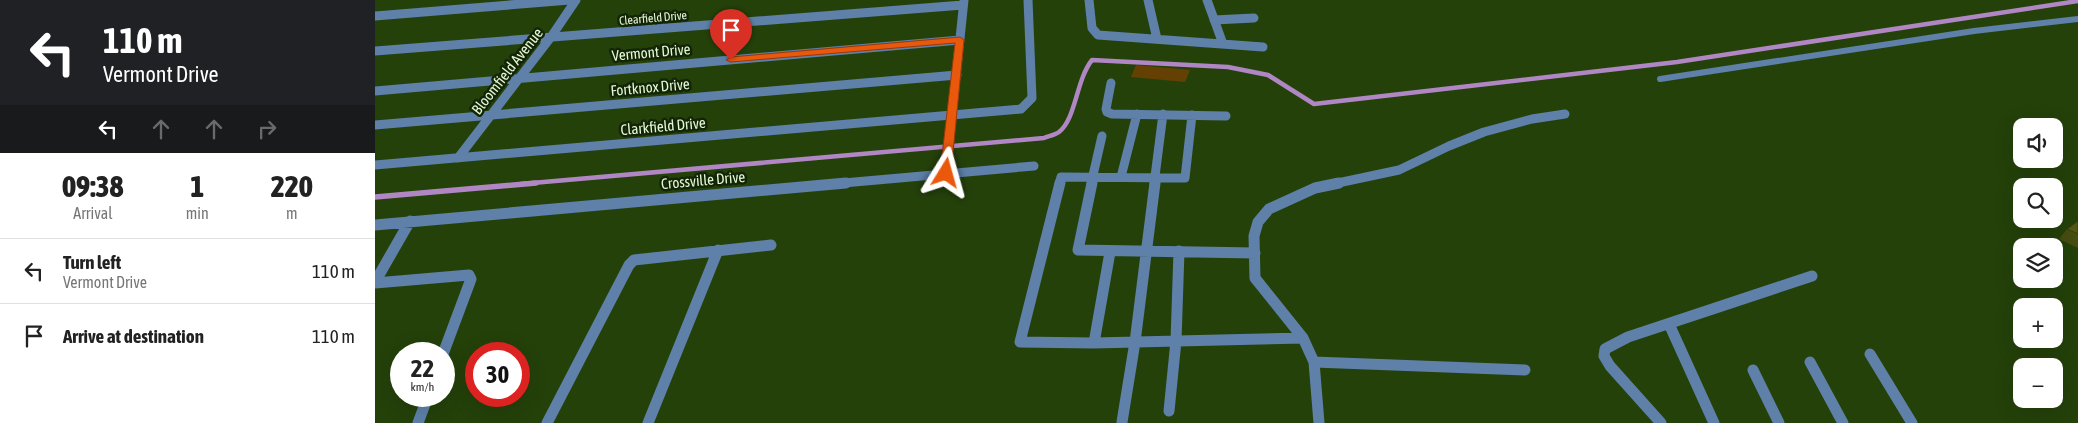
<!DOCTYPE html>
<meta charset="utf-8">
<style>
body{margin:0;font-family:"Asap Condensed",sans-serif;background:#f2f2f2;color:#222;height:100vh;display:flex;flex-direction:column;font-size:19px;white-space:nowrap}
*{box-sizing:border-box;margin:0}
p{font-size:16px;color:#767676}
.icon{flex:none;width:28px;height:28px;fill:none;stroke:currentColor;stroke-width:2;stroke-linecap:round;stroke-linejoin:round}
.map{position:relative;flex:1;overflow:hidden}
.panel{display:flex;flex-direction:column;background:#fff;width:375px}
.panel>*{flex:none}
.top-card{background:#202124;color:#fff;overflow:hidden}
.fabs{position:absolute;left:1638px;top:118px;display:grid;gap:10px}
.fabs a{display:grid;place-items:center;width:50px;height:50px;border-radius:10px;background:#fff;box-shadow:0 5px 20px #0002;font-size:25px}
.speed{position:absolute;left:15px;top:342px;display:flex;gap:10px;font-size:25px;font-weight:700;text-align:center}
.speed>*{display:grid;place-content:center;width:65px;height:65px;border-radius:50%;background:#fff;box-shadow:0 5px 20px #0002;line-height:1}
.speed small{font-size:12px;font-weight:400}
.speed .limit{border:8px solid #d22;background:#fff;color:#111}
.pin{position:absolute;display:grid;place-items:center;width:42px;height:42px;color:#fff;margin:-51px -21px;border-radius:50% 50% 50% 0;rotate:-45deg;box-shadow:0 0 5px #0007}
.pin .icon{rotate:45deg}
.me{position:absolute;width:55px;margin:-28px;rotate:8deg;stroke-linejoin:round;filter:drop-shadow(0 0 4px #0008)}
.turn{display:flex;align-items:center;gap:18px;height:105px;padding:0 20px;font-size:22px}
.turn .icon{width:65px;height:65px;stroke-width:2.5}
.turn b{display:block;font-size:35px;line-height:42px}
.lanes{display:flex;align-items:center;height:48px;padding:0 20px;background:#0003;justify-content:center;gap:25px;direction:ltr}
.lanes .off{opacity:.35}
.eta{display:flex;justify-content:space-evenly;align-items:center;height:85px;text-align:center}
.eta b{font-size:30px;font-weight:800;line-height:35px}
ul{padding:0;list-style:none}
li{display:flex;align-items:center;gap:15px;height:65px;padding:0 20px;border-top:1px solid #e0e0e0}
li div{flex:1}
li b{display:block;font-size:19px}
li em{font-style:normal}
main{display:flex;flex:1;min-height:0}
.map>svg:first-child{display:block}
.green{fill:#644102}
.lines{fill:none;stroke-linecap:round;stroke-linejoin:round}
.stream-far1{stroke:#b087c4;stroke-width:4.5}
.stream{stroke:#b087c4;stroke-width:5.5}
.service{stroke:#5e80a9;stroke-width:6}
.minor-far1{stroke:#5e80a9;stroke-width:9}
.minor{stroke:#5e80a9;stroke-width:11}
.wall{fill:#474c11}
.building{fill:#535814;stroke:#3a3e0e}
.route{fill:#ea580c;stroke:#983908}
.labels{text-anchor:middle;dominant-baseline:central;stroke-width:5;stroke-linejoin:round;paint-order:stroke}
.far-street-label{font-size:12px;fill:#e2fad5;stroke:#142507}
.street-label{font-size:15px;fill:#e2fad5;stroke:#142507}
</style>
<main>
<section class="panel">
<div class="top-card">
<div class="turn"><svg class="icon" aria-label="left" viewBox="0 0 24 24"><path d="M17 20v-9H6M10 6l-5 5 5 5"/></svg><div><b>110 m</b>Vermont Drive</div></div>
<div class="lanes"><svg class="icon" aria-label="left" viewBox="0 0 24 24"><path d="M17 20v-9H6M10 6l-5 5 5 5"/></svg><svg class="icon off" aria-label="ahead" viewBox="0 0 24 24"><path d="M12 20V5M6 11l6-6 6 6"/></svg><svg class="icon off" aria-label="ahead" viewBox="0 0 24 24"><path d="M12 20V5M6 11l6-6 6 6"/></svg><svg class="icon off" aria-label="right" viewBox="0 0 24 24"><path d="M7 20v-9h11M14 6l5 5-5 5"/></svg></div>
</div>
<div class="eta">
<div><b>09:38</b><p>Arrival</p></div>
<div><b>1</b><p>min</p></div>
<div><b>220</b><p>m</p></div>
</div>
<ul>
<li><svg class="icon" aria-label="left" viewBox="0 0 24 24"><path d="M17 20v-9H6M10 6l-5 5 5 5"/></svg><div><b>Turn left</b><p>Vermont Drive</p></div><em>110 m</em></li>
<li><svg class="icon" aria-label="arrive" viewBox="0 0 24 24"><path d="M6 21V4h12l-3 4 3 4H6"/></svg><div><b>Arrive at destination</b></div><em>110 m</em></li>
</ul>
</section>
<div class="map">
<svg width="1703" height="423" viewBox="0 0 1703 423">
<rect width="100%" height="100%" fill="#24410a"/>
<path class="green" d="M761,65L815,70L810,82L756,77Z"/>
<g class="lines">
<path class="stream-far1" d="M146,184L669,138C674,136 680,135 684,132C701,119 701,80 717,60L853,67L893,75L939,104L1302,62L1703,1"/>
<path class="stream" d="M0,197L161,183"/>
<path class="service" d="M1285,79L1599,31L1703,19"/>
<path class="minor-far1" d="M714,0L717,28L723,35L888,47
M773,0L782,39
M832,0L848,44
M0,16L195,0
M839,20L879,18
M0,51L588,5
M736,83L731,109L732,112L737,114L851,116
M0,91L585,40
M0,125L582,75
M83,158L176,37L201,0
M0,165L646,109L657,98L653,0
M571,173L589,0
M746,177L762,114
M457,184L659,166
M684,184L686,177L810,178L817,115
M716,184L727,136
M779,184L788,114
M958,184L1024,170L1074,146L1109,132L1157,119L1190,114"/>
<path class="minor" d="M685,183L645,342L719,343L928,338
M717,183L703,250L880,253
M0,225L471,183
M0,282L35,221
M0,283L94,275L96,279L68,354
M1294,324L1339,423
M719,343L735,252
M1495,354L1537,423
M939,362L1150,370
M1435,362L1468,423
M1378,370L1404,423
M794,411L801,341L804,251
M747,422L760,342L780,183
M43,423L53,396
M172,423L254,265L259,260L396,245
M273,423L343,250
M944,423L939,362L928,338L880,278L879,236L883,222L894,209L940,188L964,183
M1286,423L1235,366L1229,356L1230,349L1253,337L1437,276"/>
</g>
<path class="wall" d="M1703,221V248L1684,239L1692,229Z"/>
<path class="building" d="M1703,221V234L1692,229Z"/>
<path class="route" d="M585,37L589,40L576,173L571,176L565,173L580,43L356,62L351,60L356,57Z"/>
<g class="labels">
<g class="far-street-label">
<text transform="translate(278 18) rotate(-5)">Clearfield Drive</text>
</g>
<g class="street-label">
<text transform="translate(276 52) rotate(-5)">Vermont Drive</text>
<text transform="translate(132 71) rotate(-52)">Bloomfield Avenue</text>
<text transform="translate(275 87) rotate(-5)">Fortknox Drive</text>
<text transform="translate(288 126) rotate(-5)">Clarkfield Drive</text>
<text transform="translate(328 180) rotate(-5)">Crossville Drive</text>
</g>
</g>
</svg>
<div class="fabs">
<a><svg class="icon" aria-label="sound" viewBox="0 0 24 24"><path d="M4 9h4l5-4v14l-5-4H4zM17 9q2 3 0 6"/></svg></a>
<a><svg class="icon" aria-label="search" viewBox="0 0 24 24"><circle cx="10" cy="10" r="6"/><path d="M15 15l6 6"/></svg></a>
<a><svg class="icon" aria-label="layers" viewBox="0 0 24 24"><path d="M12 4l9 5-9 5-9-5zM3 14l9 5 9-5"/></svg></a>
<a>+</a>
<a>−</a>
</div>
<div class="speed"><div>22<small>km/h</small></div><div class="limit">30</div></div>
<div class="pin" style="left:356px;top:60px;background:#d93025"><svg class="icon" aria-label="arrive" viewBox="0 0 24 24"><path d="M6 21V4h12l-3 4 3 4H6"/></svg></div>
<svg class="me" style="left:571px;top:173px" viewBox="-20 -20 40 40"><path d="M0-17L14 15 0 8-14 15z" fill="#ea580c" stroke="#fff" stroke-width="4"/></svg>
</div>
</main>
